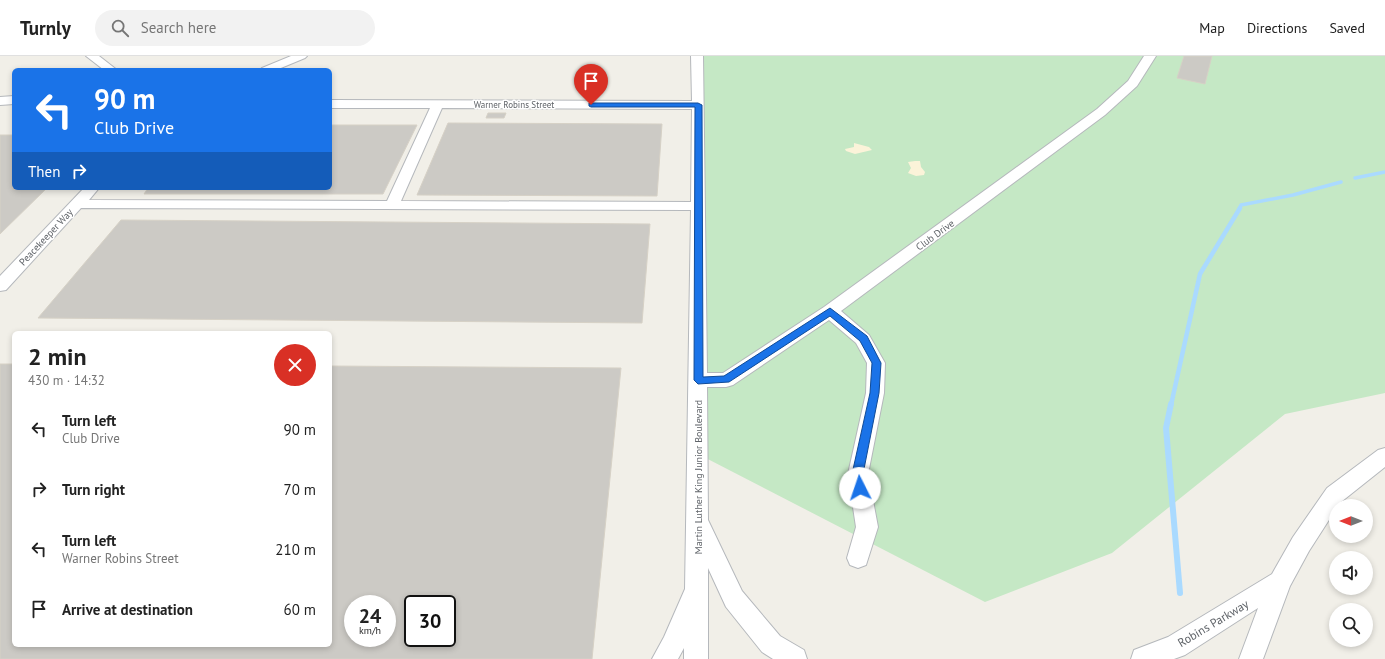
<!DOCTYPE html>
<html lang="en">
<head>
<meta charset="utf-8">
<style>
  :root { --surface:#fff; --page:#f2f2f2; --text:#222; --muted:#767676; --line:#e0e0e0 }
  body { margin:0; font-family:"PT Sans",sans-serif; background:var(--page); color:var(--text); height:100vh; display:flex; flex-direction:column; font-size:15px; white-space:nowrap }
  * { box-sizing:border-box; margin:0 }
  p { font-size:13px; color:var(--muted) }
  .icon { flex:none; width:22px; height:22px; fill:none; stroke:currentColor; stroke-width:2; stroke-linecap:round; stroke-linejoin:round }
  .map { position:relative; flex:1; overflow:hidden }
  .drawer { position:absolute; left:12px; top:275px; width:320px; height:316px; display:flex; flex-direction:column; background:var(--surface); border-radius:6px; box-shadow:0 2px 6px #0003 }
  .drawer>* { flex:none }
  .guide { position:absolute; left:12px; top:12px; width:320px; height:122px; border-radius:6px; box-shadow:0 2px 6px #0003; background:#1a73e8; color:#fff; overflow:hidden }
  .needle { width:26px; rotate:270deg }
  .fabs { position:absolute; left:1329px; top:443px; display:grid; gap:8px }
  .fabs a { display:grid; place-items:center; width:44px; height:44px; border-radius:50%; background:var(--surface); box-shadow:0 2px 6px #0003; font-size:20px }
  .speed { position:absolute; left:344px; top:539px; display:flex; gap:8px; font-size:20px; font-weight:700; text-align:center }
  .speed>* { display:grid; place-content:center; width:52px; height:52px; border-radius:50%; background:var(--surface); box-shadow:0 2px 6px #0003; line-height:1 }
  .speed small { font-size:10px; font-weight:400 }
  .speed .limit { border:2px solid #111; border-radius:6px; background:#fff; color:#111 }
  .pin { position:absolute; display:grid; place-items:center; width:34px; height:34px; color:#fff; margin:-41px -17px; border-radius:50% 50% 50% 0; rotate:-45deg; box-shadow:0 0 4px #0007 }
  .pin .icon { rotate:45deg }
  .me { position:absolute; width:44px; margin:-22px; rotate:356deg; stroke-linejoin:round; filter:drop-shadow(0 0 3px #0008) }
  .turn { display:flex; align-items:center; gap:14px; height:84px; padding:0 16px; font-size:18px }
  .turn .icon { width:52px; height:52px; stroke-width:2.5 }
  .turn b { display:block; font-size:28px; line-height:34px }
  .then { display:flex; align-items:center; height:38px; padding:0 16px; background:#0003; gap:8px; font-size:15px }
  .round { display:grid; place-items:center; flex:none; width:42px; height:42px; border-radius:21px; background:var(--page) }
  .summary { display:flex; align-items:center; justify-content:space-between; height:68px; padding:0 16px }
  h1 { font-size:24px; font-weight:800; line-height:30px }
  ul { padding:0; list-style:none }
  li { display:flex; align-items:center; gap:12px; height:60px; padding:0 16px }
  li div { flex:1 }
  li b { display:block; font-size:15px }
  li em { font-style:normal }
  header { display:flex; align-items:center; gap:24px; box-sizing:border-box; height:56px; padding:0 20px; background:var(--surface); border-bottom:1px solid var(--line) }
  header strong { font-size:19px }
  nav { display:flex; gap:22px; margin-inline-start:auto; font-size:14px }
  .search { width:280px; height:36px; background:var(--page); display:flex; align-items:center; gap:10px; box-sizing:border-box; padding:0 14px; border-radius:22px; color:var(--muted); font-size:15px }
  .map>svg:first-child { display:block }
  .green { fill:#c5e8c5 }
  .sand { fill:#fbf3d9 }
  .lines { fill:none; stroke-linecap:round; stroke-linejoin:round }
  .stream-far2 { stroke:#aadaff; stroke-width:3.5 }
  .stream-far1 { stroke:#aadaff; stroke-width:4.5 }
  .stream { stroke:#aadaff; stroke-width:6 }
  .building { fill:#cccac5; stroke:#d6d1c6; fill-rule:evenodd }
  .minor-casing { stroke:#b5b8bc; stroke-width:2 }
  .minor { fill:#fff; fill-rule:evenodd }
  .route { fill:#1a73e8; stroke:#114b97 }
  .labels { text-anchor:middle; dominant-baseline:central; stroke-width:3; stroke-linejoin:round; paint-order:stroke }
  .far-street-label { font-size:9px; fill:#5f6368; stroke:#fff }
  .street-label { font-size:10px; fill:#5f6368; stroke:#fff }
  .near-street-label { font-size:12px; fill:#5f6368; stroke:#fff }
</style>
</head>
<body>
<header>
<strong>Turnly</strong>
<div class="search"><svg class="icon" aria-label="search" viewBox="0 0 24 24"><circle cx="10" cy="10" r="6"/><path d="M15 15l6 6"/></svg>Search here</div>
<nav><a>Map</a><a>Directions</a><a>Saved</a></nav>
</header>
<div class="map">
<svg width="1385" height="603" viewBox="0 0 1385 603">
  <rect width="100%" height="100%" fill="#f1efe8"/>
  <polygon class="green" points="697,0 1385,0 1385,337 1285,358 1112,497 985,546 698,398"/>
  <g class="sand">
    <polygon points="854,87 869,91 872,94 855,98 846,95 845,93 854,91"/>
    <polygon points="915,105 920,105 921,111 925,116 924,119 916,120 908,117 911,112 908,106"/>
  </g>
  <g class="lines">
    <g class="stream-far2">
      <polyline points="1355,122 1385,116"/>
      <polyline points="1239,153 1241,149 1293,139 1341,126"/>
    </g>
    <polyline class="stream-far1" points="1171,349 1200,218 1240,152"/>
    <polyline class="stream" points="1171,348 1166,372 1180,537"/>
  </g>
  <g class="building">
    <polygon points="1184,0 1212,0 1205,28 1177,22"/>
    <polygon points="488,57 506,57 504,62 486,62"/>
    <polygon points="448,67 662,68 657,140 417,139"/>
    <polygon points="330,69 417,69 383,138 144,138 148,132 330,132"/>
    <polygon points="0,79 14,79 14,132 47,132 0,178"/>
    <polygon points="121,164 650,168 642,267 38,262"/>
    <path d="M0,308h14v281h316v-279l291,2 -29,291h-592zM353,548h34v34h-34zM413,548h34v34h-34z"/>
  </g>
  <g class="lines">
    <defs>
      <g id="minor">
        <polygon points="86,0 99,0 117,14 104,14"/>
        <polygon points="291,0 307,0 305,2 276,14 260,14 262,12"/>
        <path d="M691,0h12l4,317h16l101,-66 273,-198 31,-28 16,-25h12l-19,30 -32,29 -264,196 28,24 16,28 -1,30 -16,81 10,53 -12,38 -8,3 -8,-3 -3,-7 9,-31 -8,-53 18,-81 1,-30 -11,-20 -27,-23 -96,65 -7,2h-19l1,133 34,71 38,45 24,14 3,9h-34l-11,-7 -36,-45 -18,-39v91h-24v-11l-6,11h-26l12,-22 21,-48 6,-379 -610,-2 -75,82 -6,1v-15l84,-88h15l-10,12 298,1 43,-93h-100v-8l362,1zM442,52l250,1 -1,93 -290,-1z"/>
        <polygon points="14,40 14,48 0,49 0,41"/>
        <polygon points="1385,392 1385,411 1336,450 1336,453 1309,495 1290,530 1263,603 1239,603 1258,552 1185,599 1174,603 1131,603 1134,594 1168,581 1272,518 1293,481 1327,432 1378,394"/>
      </g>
    </defs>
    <use href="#minor" class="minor-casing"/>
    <use href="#minor" class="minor"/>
  </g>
  <polygon class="route" points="589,47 698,47 702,49 703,321 724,320 830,252 867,280 881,307 879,337 863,418 865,432 864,435 856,435 852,418 870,337 872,307 860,285 830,260 729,326 698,328 694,324 695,51 591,51 589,50"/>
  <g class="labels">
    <g class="far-street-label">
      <text x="514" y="48">Warner Robins Street</text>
    </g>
    <g class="street-label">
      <text transform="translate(935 179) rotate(-36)">Club Drive</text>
      <text transform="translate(46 181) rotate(-47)">Peacekeeper Way</text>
      <text transform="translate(698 421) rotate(-90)">Martin Luther King Junior Boulevard</text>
    </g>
    <g class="near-street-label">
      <text transform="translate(1213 567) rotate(-31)">Robins Parkway</text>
    </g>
  </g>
</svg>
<div class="fabs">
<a><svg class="needle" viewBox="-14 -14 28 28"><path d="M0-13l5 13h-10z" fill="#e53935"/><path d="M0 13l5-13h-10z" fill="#767676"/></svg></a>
<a><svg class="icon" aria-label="sound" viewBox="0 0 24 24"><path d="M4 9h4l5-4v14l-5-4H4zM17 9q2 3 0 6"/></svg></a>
<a><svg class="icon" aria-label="search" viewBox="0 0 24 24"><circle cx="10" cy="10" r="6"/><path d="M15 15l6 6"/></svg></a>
</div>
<div class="speed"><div>24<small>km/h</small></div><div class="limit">30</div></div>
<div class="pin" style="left:591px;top:49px;background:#d93025"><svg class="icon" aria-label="arrive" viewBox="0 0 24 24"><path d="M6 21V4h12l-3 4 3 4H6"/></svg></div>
<svg class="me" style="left:860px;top:432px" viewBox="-20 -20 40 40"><circle r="19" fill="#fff"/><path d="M0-13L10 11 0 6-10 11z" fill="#1a73e8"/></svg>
<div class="guide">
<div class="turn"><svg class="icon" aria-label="left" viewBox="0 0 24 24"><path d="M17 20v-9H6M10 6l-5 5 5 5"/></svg><div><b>90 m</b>Club Drive</div></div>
<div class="then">Then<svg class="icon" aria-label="right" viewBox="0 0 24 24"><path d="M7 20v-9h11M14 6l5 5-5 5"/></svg></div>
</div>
<section class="drawer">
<div class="summary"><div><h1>2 min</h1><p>430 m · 14:32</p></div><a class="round" style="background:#d93025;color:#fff"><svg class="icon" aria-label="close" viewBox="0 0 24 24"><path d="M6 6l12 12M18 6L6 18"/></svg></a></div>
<ul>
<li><svg class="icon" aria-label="left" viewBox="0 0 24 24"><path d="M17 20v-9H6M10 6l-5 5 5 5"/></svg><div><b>Turn left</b><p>Club Drive</p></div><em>90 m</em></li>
<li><svg class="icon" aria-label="right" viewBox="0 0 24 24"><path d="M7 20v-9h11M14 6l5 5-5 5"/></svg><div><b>Turn right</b></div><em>70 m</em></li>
<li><svg class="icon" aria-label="left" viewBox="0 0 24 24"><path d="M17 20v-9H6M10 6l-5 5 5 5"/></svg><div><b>Turn left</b><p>Warner Robins Street</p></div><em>210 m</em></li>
<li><svg class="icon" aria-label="arrive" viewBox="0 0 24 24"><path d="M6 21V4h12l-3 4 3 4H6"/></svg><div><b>Arrive at destination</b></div><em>60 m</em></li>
</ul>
</section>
</div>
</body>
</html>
